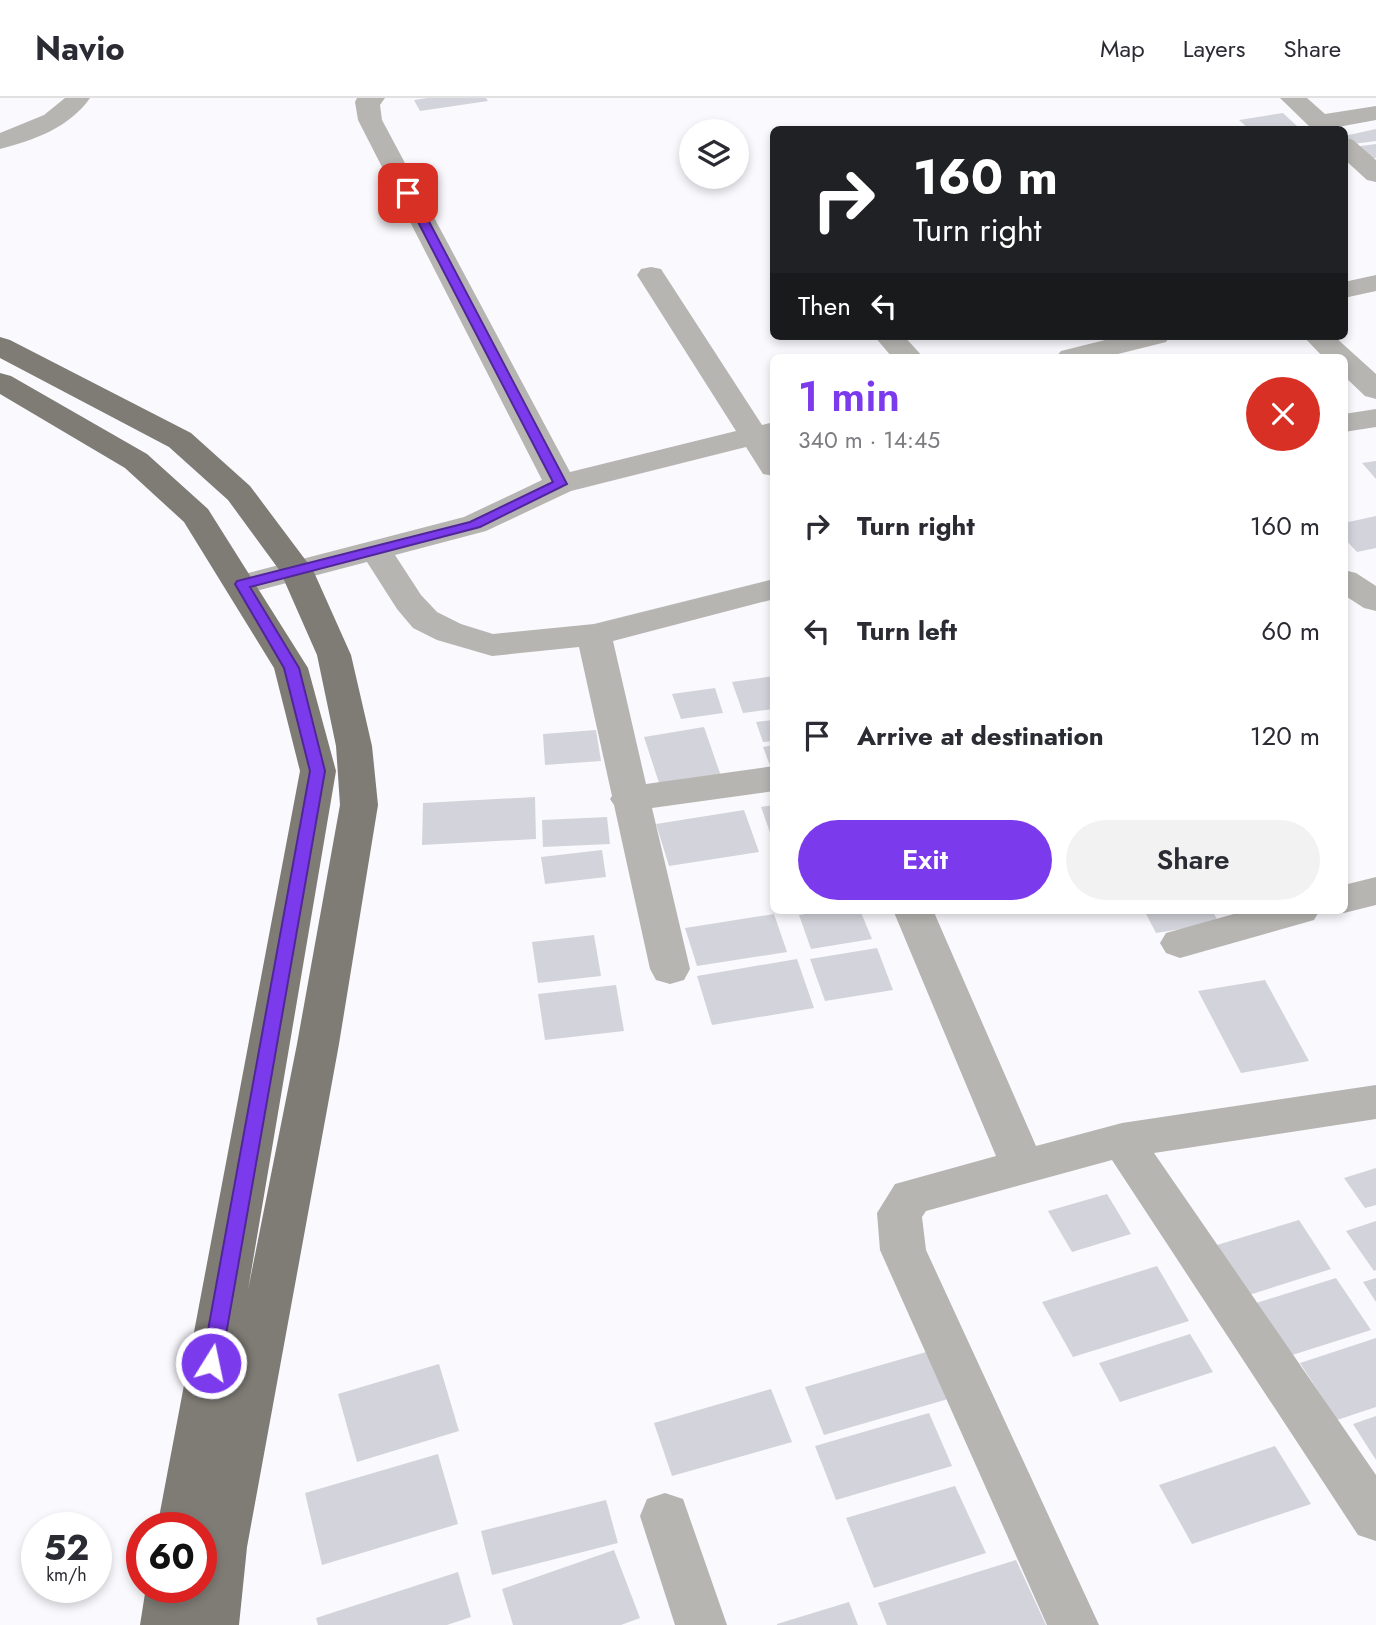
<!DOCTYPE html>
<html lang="en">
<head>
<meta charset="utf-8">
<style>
  :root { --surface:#fff; --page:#f2f2f3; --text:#2b2b33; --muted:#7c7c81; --line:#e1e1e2; --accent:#7c3aed }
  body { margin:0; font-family:Jost,sans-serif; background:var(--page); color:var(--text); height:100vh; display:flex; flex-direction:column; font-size:26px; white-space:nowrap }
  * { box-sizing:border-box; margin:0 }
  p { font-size:23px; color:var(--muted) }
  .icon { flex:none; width:38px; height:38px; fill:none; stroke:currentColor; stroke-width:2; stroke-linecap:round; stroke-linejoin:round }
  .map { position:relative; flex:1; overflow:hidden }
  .side { position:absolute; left:770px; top:256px; width:578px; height:560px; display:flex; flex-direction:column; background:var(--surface); border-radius:10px; box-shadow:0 4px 10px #0003 }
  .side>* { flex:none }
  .top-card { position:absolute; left:770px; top:28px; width:578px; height:214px; border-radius:10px; box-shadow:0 4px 10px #0003; background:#202124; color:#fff; overflow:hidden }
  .controls { position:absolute; left:679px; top:21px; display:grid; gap:14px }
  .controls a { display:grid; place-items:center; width:70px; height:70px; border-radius:50%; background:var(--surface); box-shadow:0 4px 10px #0003; font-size:35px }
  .speed { position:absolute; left:21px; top:1414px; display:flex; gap:14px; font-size:35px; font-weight:700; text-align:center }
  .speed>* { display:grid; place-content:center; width:91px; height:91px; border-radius:50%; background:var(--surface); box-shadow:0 4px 10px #0003; line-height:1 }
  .speed small { font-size:18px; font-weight:400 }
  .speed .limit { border:10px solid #d22; background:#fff; color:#111 }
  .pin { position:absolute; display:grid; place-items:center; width:60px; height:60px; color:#fff; margin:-30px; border-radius:14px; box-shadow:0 4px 10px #0006 }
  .me { position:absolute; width:77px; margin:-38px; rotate:10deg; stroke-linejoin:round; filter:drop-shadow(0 0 5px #0008) }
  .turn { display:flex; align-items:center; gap:24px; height:147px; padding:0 28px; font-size:32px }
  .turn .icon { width:91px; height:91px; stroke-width:2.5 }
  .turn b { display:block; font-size:49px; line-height:60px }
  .then { display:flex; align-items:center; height:66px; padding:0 28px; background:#0003; gap:14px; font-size:26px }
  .round { display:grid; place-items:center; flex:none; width:74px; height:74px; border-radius:37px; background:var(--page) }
  .headline { display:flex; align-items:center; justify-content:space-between; height:119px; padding:0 28px }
  h1 { font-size:42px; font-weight:600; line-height:52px; color:var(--accent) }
  .primary-button { display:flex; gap:14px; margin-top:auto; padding:14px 28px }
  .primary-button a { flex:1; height:80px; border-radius:42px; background:var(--accent); color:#fff; font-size:28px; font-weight:600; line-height:80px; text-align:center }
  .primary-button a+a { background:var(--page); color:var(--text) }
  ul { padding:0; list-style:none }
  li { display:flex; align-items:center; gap:21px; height:105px; padding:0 28px }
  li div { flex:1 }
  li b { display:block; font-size:26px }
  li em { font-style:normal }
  header { display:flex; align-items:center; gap:42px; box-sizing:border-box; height:98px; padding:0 35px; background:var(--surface); border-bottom:2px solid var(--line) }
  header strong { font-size:33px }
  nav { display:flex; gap:38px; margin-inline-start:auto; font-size:24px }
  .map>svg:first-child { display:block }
  .building { fill:#d3d3db }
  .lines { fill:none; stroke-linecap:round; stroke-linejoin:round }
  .minor { fill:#b7b5b2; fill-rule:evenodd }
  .major { fill:#7f7c76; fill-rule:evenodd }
  .route { fill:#7c3aed; stroke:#51269a; stroke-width:2 }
</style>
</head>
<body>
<header>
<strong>Navio</strong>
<nav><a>Map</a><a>Layers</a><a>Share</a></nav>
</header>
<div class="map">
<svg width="1376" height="1527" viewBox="0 0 1376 1527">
  <rect width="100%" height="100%" fill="#f9f9fe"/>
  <g class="building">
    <polygon points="427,0 486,0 488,3 420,13 414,2"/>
    <polygon points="1283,15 1299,30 1250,32 1239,22"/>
    <polygon points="1376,31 1376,43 1353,46 1344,38"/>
    <polygon points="1376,46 1376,60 1367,61 1353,49"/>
    <polygon points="1376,363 1376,381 1362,365"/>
    <polygon points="1376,418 1376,450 1357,454 1344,440 1344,425"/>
    <polygon points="774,578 774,611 743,615 732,584"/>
    <polygon points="715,590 723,615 681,621 672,596"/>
    <polygon points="774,622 774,643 763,644 756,624"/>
    <polygon points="704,629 722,681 661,691 644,639"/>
    <polygon points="596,632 601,663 545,667 543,636"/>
    <polygon points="774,647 774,670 771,670 763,649"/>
    <polygon points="535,699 536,741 422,747 423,705"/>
    <polygon points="774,707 774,743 773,743 761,709"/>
    <polygon points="744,712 759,754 669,768 656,726"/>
    <polygon points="607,719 610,746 543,749 542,722"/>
    <polygon points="602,752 606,779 545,786 541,759"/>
    <polygon points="831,812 860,812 872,841 811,851 799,817"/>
    <polygon points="1144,812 1212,812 1219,825 1156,835"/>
    <polygon points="774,816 787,854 697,868 685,830"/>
    <polygon points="594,837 601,878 538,885 532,844"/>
    <polygon points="877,850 893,892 825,903 810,861"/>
    <polygon points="797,861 814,910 712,927 697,878"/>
    <polygon points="1265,882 1309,963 1241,975 1198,893"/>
    <polygon points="616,887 624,933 545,942 538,896"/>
    <polygon points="1376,1070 1376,1107 1365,1110 1344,1080"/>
    <polygon points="1107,1096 1131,1136 1072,1154 1048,1113"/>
    <polygon points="1299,1122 1331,1171 1249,1197 1217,1147"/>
    <polygon points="1376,1123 1376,1172 1374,1173 1346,1133"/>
    <polygon points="1157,1168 1189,1223 1073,1259 1042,1204"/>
    <polygon points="1336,1180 1371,1232 1286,1259 1253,1206"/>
    <polygon points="1376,1180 1376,1204 1363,1184"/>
    <polygon points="1190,1236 1213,1274 1120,1304 1099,1265"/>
    <polygon points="1376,1240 1376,1309 1337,1322 1300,1265"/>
    <polygon points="933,1252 955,1299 824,1337 805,1289"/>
    <polygon points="439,1266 459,1333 357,1364 338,1296"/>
    <polygon points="771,1291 792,1344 672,1378 654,1325"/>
    <polygon points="929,1315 952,1368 836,1402 815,1348"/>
    <polygon points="1376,1318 1376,1362 1353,1326"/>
    <polygon points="1275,1348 1311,1406 1192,1446 1159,1387"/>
    <polygon points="438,1356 458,1426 322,1467 305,1395"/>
    <polygon points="955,1388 986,1455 874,1490 846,1420"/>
    <polygon points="606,1402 618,1445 492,1477 481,1433"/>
    <polygon points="614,1452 640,1520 621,1527 513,1527 502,1491"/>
    <polygon points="1016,1462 1046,1527 887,1527 878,1505"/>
    <polygon points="458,1474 471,1519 447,1527 318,1527 316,1520"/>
    <polygon points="849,1504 858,1527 777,1527 777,1526"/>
  </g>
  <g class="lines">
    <g class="minor">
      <path d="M65,0h25c-21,30 -56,42 -90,51v-16l44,-18z"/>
      <polygon points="357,0 385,0 380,7 382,22 570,374 736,333 637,177 641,171 651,169 661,171 762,327 774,324 774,378 763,376 746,349 571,393 486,433 395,457 421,497 437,514 461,526 493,536 594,526 774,481 774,501 613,543 646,686 774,668 774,693 652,710 690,871 684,882 670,886 656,882 650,871 614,707 610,701 612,698 579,549 492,558 437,542 413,530 397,511 367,464 241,497 229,494 224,487 229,480 464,419 542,382 358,22 355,4"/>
      <polygon points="1280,0 1307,0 1325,16 1376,8 1376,22 1338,29 1340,32 1313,32"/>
      <polygon points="1344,39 1353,42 1376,62 1376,84 1367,82 1344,61"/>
      <polygon points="1376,177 1376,193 1344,200 1344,184"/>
      <polygon points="874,238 904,238 923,259 892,259"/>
      <polygon points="1121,238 1170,238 1166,244 1106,259 1056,259 1061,253"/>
      <polygon points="1303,238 1334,238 1376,276 1376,301 1365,298 1344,278 1344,259 1323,259"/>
      <polygon points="1376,311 1376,329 1344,334 1344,316"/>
      <polygon points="1344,472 1356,475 1376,488 1376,513 1364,510 1344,497"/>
      <polygon points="1376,779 1376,807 1344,815 1334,812 1344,812 1344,787"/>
      <polygon points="893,812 933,812 1036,1048 1122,1025 1376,987 1376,1021 1154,1055 1376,1377 1376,1443 1358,1437 1112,1062 926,1113 922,1119 926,1152 1099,1527 1047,1527 880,1152 877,1115 895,1086 996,1058"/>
      <polygon points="1248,812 1320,812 1314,822 1180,860 1166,855 1160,845 1166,835"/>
      <polygon points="665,1395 683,1401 727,1527 675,1527 640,1418 647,1401"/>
    </g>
    <polygon class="major" points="0,239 10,242 191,335 250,388 313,472 351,557 372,648 378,707 339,946 247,1449 239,1527 140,1527 146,1489 201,1489 201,1430 157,1430 300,673 274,570 184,424 125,370 0,296 0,275 11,278 147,356 208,411 308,570 336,673 248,1192 297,946 340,707 336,648 317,557 280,473 228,402 169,349 0,260"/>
  </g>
  <polygon class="route" points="408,92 414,95 567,386 480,429 250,489 299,570 325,673 221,1265 218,1271 211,1274 204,1271 202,1265 310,673 284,570 235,486 237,483 470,424 553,384 403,95"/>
</svg>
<div class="controls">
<a><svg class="icon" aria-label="layers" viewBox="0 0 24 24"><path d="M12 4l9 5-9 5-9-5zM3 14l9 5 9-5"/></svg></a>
</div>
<div class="speed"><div>52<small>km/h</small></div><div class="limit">60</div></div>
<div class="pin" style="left:408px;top:95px;background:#d93025"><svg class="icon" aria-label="arrive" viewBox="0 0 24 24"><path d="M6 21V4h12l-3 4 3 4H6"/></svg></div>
<svg class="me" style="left:211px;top:1265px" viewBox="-20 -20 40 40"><circle r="17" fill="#7c3aed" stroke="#fff" stroke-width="3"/><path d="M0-11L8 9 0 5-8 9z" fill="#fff"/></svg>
<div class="top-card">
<div class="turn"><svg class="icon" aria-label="right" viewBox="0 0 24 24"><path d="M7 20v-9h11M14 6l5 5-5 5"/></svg><div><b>160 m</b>Turn right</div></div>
<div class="then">Then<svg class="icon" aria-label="left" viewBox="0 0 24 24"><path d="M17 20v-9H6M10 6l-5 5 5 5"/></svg></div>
</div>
<section class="side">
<div class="headline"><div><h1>1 min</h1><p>340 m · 14:45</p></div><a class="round" style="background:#d93025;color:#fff"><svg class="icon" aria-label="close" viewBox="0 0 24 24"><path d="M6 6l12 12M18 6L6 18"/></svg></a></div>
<ul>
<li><svg class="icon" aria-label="right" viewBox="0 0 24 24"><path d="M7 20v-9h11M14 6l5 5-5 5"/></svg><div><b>Turn right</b></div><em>160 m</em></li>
<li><svg class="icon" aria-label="left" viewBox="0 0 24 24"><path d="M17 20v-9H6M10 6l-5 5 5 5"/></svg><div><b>Turn left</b></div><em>60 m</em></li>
<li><svg class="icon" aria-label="arrive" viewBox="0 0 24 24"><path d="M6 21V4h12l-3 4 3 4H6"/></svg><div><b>Arrive at destination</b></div><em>120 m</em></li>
</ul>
<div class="primary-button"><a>Exit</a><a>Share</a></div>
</section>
</div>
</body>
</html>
